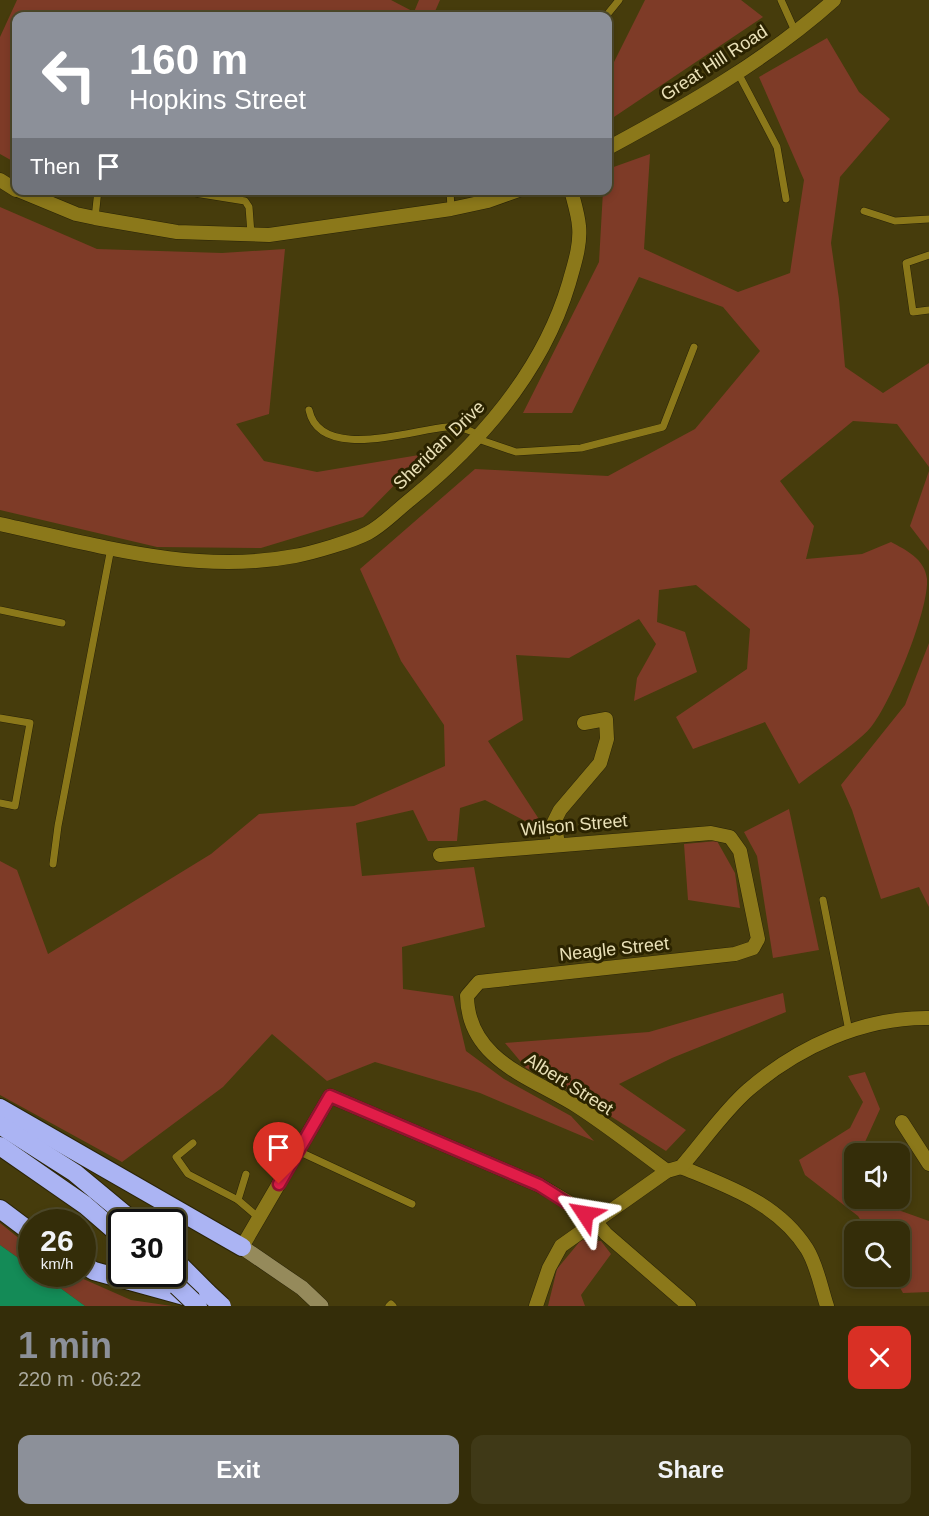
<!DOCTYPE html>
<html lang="en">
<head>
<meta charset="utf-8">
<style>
  :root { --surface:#342d09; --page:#3f3917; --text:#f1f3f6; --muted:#a9a89c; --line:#4e492a; --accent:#8c9099 }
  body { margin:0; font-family:Arial,sans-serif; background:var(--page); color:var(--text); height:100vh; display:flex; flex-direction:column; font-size:22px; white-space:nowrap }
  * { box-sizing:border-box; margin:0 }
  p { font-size:20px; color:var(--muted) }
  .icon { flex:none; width:33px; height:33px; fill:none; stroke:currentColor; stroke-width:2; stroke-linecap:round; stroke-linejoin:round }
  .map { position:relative; height:1306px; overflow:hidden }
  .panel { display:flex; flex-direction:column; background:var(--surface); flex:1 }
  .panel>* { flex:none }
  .guide { position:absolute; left:12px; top:12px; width:600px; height:183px; border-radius:12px; box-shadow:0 3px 9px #0003,0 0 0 2px var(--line); background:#8c9099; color:#fff; overflow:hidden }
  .buttons { position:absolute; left:844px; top:1143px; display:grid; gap:12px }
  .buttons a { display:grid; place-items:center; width:66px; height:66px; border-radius:12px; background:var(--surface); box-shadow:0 3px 9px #0003,0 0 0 2px var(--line); font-size:30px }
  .speed { position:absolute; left:18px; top:1209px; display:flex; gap:12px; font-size:30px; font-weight:700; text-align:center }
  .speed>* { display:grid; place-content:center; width:78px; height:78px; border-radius:50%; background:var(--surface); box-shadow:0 3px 9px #0003,0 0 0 2px var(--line); line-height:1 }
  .speed small { font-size:15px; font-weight:400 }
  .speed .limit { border:3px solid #111; border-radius:9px; background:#fff; color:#111 }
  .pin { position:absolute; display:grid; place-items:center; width:51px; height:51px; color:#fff; margin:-62px -26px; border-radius:50% 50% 50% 0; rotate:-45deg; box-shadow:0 0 6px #0007 }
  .pin .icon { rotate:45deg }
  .me { position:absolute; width:66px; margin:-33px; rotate:303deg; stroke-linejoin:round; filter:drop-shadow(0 0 4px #0008) }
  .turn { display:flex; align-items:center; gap:21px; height:126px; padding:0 18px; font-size:27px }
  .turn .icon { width:78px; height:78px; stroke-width:2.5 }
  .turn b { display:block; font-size:42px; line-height:51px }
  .then { display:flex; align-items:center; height:57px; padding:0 18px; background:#0003; gap:12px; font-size:22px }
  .round { display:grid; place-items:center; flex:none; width:63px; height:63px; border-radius:12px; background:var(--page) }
  .summary { display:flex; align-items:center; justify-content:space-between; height:102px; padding:0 18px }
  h1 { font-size:36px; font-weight:700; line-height:45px; color:var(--accent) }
  .primary-button { display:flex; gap:12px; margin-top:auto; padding:12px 18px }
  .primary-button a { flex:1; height:69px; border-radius:12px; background:var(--accent); color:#fff; font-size:24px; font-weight:700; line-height:69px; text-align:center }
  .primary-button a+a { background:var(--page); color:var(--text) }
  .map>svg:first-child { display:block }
  .green { fill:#7e3b27 }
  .water { fill:#148b57 }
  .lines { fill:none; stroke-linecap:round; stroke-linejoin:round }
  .service-casing { stroke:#292307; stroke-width:8 }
  .minor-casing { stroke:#292307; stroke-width:15 }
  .secondary-casing { stroke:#292307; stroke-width:16 }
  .motorway-casing { stroke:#292307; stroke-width:20 }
  .service { stroke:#8b781a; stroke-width:7 }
  .minor { stroke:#8b781a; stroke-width:14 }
  .secondary { stroke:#958a5b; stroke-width:15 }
  .motorway { stroke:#abb4f3; stroke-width:18 }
  .motorway-bridge-casing { stroke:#292307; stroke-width:20; stroke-linecap:butt }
  .motorway-bridge { stroke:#abb4f3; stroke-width:18 }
  .route-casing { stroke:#92132f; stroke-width:15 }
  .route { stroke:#e11d48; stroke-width:10 }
  .labels { text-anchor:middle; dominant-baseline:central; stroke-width:6; stroke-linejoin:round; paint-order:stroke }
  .street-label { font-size:18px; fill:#eae1b8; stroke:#2b2300 }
</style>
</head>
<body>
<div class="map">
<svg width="929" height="1306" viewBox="0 0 929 1306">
  <rect width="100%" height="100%" fill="#463c0c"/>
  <g class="green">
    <polygon points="17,0 391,0 414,12 419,0 440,0 433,16 16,16 16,163 0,154 0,37"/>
    <polygon points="645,0 741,0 763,17 608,121 608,74"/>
    <path d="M827,38l32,54 31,27 -50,58 -9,66 8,56 6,68 38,26 46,-30v104l-32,-43 -44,-3 -73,60 34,45 -8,33 56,-5 29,-12c15,8 34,17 36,37 2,31 -36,124 -56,148 -14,17 -53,42 -72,57l-34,-62 -72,27 -17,-32 71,-48 3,-40 -54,-44 -37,5 -2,32 28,10 12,40 -63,29 3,-23 19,-34 -17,-25 -70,39 -53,-3 7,65 -35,21 60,92 -63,-33 -25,8 -3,33h-29l-15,-31 -57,13 6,53 112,-9 11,60 -83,20 1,42 50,7 13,55 38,28 67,37 23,25 -114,-48 -105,-31 -48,19 -55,-47 -49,53 -101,75 -122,-67v-234l17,9 31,84 163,-100 48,-40 95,-8 91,-40 -1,-41 -43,-64 -41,-92 115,-100 133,7 87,-47 65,-78 -37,-44 -84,-30 -67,136h-49l76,-151 4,-71 5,-1v-21l42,-15 -6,95 94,43 52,-19 14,-93 -45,-103z"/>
    <polygon points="0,207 97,249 222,253 285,249 269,414 236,424 264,461 317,472 425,454 363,517 261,548 157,547 0,510"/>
    <polygon points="929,471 929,551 910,526"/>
    <polygon points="929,643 929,907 919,887 881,899 852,810 841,785 905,705"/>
    <polygon points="789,809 819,950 773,958 757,856 744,832"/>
    <polygon points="717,841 735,873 740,908 688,900 684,844"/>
    <polygon points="783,993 786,1012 672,1058 619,1084 686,1130 666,1151 564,1087 526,1068 505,1043 649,1032"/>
    <polygon points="865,1072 880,1109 860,1153 855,1154 855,1198 888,1199 901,1211 929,1221 929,1292 903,1293 894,1277 900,1276 900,1232 867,1231 858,1216 805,1175 799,1160 850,1128 863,1102 848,1076"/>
    <polygon points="0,1223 31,1248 31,1267 0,1245"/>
    <polygon points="581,1240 601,1241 611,1254 581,1295 585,1306 548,1306 557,1269"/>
    <polygon points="41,1274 72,1274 131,1300 172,1306 85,1306"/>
  </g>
  <polygon class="water" points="0,1245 31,1267 32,1274 41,1274 85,1306 0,1306"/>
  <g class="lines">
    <defs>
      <g id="service">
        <polyline points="781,0 795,31"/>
        <polyline points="606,16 619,0"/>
        <polyline points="737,71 777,147 786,199"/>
        <polyline points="450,190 451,209"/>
        <polyline points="195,193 245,201 249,207 251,234"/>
        <polyline points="864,211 895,221 929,219"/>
        <polyline points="95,218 98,190"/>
        <polyline points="929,255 906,263 913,312 929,310"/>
        <path d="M309,410c11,52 102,20 138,17 12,-1 21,2 31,8"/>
        <polyline points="475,438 516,452 581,448 663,427 694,347"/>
        <polyline points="0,610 62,623"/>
        <polyline points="0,718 30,723 15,806 0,803"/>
        <polyline points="53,864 58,826 111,548"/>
        <polyline points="823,900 849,1031"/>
        <polyline points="193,1143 176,1157 188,1174 238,1200"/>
        <polyline points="298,1151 412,1204"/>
        <polyline points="246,1174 238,1200 259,1218"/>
        <polyline points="389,1306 391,1304 393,1306"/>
      </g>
      <g id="minor">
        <path d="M608,148c78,-42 159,-88 226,-148"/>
        <polyline points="0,180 16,190"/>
        <polyline points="18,190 76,214 95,218 177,232 269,235 451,209 488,201 519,190"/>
        <path d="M0,524c97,21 195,51 295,32 17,-3 58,-15 73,-23 15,-8 29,-23 43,-34 70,-57 132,-128 158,-216 5,-18 12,-38 10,-57 -1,-12 -5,-24 -8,-36"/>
        <polyline points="558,843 554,822 560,810 600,763 607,739 606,719 584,723"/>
        <path d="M440,855l271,-22 19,4 10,14 18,88 -5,9 -18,6 -256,28 -12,14c1,65 66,82 110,110 31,20 60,43 90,65"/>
        <polyline points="902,1122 929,1164"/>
        <path d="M681,1167c48,20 97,36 126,82 10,16 14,39 20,57"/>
        <polyline points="242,1247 330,1096 539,1185 575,1206 595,1221 606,1234 689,1306"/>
        <path d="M536,1306l13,-38 12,-22 106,-75 14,-4c22,-25 42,-55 67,-77 50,-43 115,-73 181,-72"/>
      </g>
      <polyline id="secondary" points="242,1247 302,1288 321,1306"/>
      <g id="motorway">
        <polyline points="0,1108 242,1247"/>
        <polyline points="0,1125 75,1173 134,1222"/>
        <polyline points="0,1146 85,1205 122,1237"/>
        <polyline points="0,1209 32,1233"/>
        <polyline points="172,1257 208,1293"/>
        <polyline points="82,1264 94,1271 195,1299"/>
        <polyline points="163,1274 177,1286"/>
      </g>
    </defs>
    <use href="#service" class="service-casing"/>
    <use href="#minor" class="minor-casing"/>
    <use href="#secondary" class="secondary-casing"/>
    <use href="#motorway" class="motorway-casing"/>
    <use href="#service" class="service"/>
    <use href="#minor" class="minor"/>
    <use href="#secondary" class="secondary"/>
    <use href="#motorway" class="motorway"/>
    <defs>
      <g id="motorway-bridge">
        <polyline points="177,1286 198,1306"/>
        <polyline points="208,1293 222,1306"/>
      </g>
    </defs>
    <use href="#motorway-bridge" class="motorway-bridge-casing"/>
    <use href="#motorway-bridge" class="motorway-bridge"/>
  </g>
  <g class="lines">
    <defs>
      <polyline id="route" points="279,1184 330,1096 539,1185 585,1214"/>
    </defs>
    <use href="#route" class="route-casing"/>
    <use href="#route" class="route"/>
  </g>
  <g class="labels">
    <g class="street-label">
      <text transform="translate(714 63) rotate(-33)">Great Hill Road</text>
      <text transform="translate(439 445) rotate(-44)">Sheridan Drive</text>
      <text transform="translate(574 825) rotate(-5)">Wilson Street</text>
      <text transform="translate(614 949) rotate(-6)">Neagle Street</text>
      <text transform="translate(569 1084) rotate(32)">Albert Street</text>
    </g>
  </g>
</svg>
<div class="buttons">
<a><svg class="icon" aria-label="sound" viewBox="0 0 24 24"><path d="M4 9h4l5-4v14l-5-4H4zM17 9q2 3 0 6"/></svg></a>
<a><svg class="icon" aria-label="search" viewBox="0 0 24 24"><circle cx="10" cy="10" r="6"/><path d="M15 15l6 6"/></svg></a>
</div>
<div class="speed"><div>26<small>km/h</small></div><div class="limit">30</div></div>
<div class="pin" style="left:279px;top:1184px;background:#d93025"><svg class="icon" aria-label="arrive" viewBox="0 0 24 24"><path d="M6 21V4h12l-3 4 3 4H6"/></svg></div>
<svg class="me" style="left:585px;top:1214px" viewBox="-20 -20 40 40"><path d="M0-17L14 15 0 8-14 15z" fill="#e11d48" stroke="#fff" stroke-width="4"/></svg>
<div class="guide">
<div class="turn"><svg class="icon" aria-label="left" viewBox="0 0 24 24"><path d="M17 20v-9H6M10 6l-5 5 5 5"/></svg><div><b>160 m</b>Hopkins Street</div></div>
<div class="then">Then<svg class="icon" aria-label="arrive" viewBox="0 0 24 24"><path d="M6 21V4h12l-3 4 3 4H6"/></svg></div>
</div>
</div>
<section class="panel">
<div class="summary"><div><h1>1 min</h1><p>220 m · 06:22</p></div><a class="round" style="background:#d93025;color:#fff"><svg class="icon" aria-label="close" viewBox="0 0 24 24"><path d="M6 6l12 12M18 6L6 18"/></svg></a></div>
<div class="primary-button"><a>Exit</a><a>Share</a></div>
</section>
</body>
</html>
